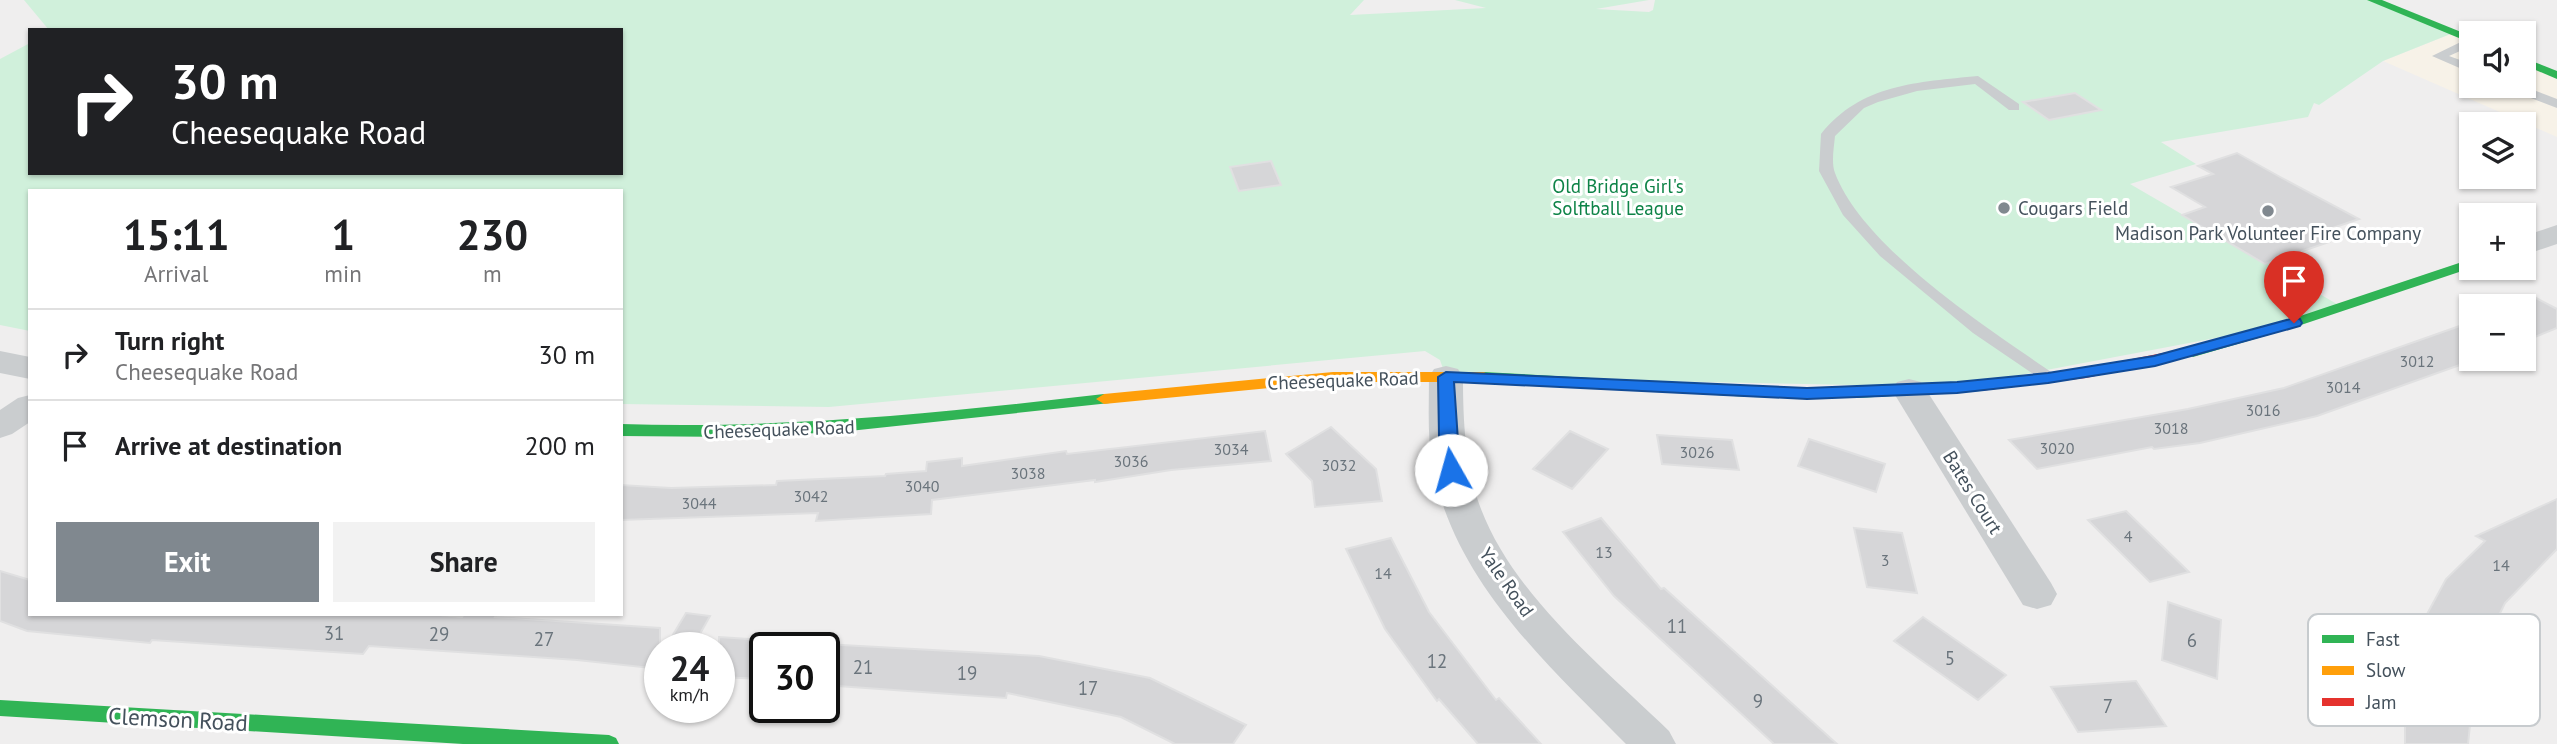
<!DOCTYPE html>
<html lang="en">
<head>
<meta charset="utf-8">
<style>
  :root { --surface:#fff; --page:#f2f2f2; --text:#202124; --muted:#757577; --line:#e0e0e0; --accent:#80888f }
  body { margin:0; font-family:"PT Sans",sans-serif; background:var(--page); color:var(--text); height:100vh; display:flex; flex-direction:column; font-size:26px; white-space:nowrap }
  * { box-sizing:border-box; margin:0 }
  p { font-size:23px; color:var(--muted) }
  .icon { flex:none; width:38px; height:38px; fill:none; stroke:currentColor; stroke-width:2; stroke-linecap:round; stroke-linejoin:round }
  .map { position:relative; flex:1; overflow:hidden }
  .drawer { position:absolute; left:28px; top:189px; width:595px; height:427px; display:flex; flex-direction:column; background:var(--surface); border-radius:0px; box-shadow:0 2px 5px #0004 }
  .drawer>* { flex:none }
  .guide { position:absolute; left:28px; top:28px; width:595px; height:147px; border-radius:0px; box-shadow:0 2px 5px #0004; background:#202124; color:#fff; overflow:hidden }
  .controls { position:absolute; left:2459px; top:21px; display:grid; gap:14px }
  .controls a { display:grid; place-items:center; width:77px; height:77px; border-radius:0px; background:var(--surface); box-shadow:0 2px 5px #0004; font-size:35px }
  .speed { position:absolute; left:644px; top:632px; display:flex; gap:14px; font-size:35px; font-weight:700; text-align:center }
  .speed>* { display:grid; place-content:center; width:91px; height:91px; border-radius:50%; background:var(--surface); box-shadow:0 2px 5px #0004; line-height:1 }
  .speed small { font-size:18px; font-weight:400 }
  .speed .limit { border:4px solid #111; border-radius:10px; background:#fff; color:#111 }
  .pin { position:absolute; display:grid; place-items:center; width:60px; height:60px; color:#fff; margin:-72px -30px; border-radius:50% 50% 50% 0; rotate:-45deg; box-shadow:0 0 7px #0007 }
  .pin .icon { rotate:45deg }
  .me { position:absolute; width:77px; margin:-38px; rotate:353deg; stroke-linejoin:round; filter:drop-shadow(0 0 5px #0008) }
  .turn { display:flex; align-items:center; gap:24px; height:147px; padding:0 28px; font-size:32px }
  .turn .icon { width:91px; height:91px; stroke-width:2.5 }
  .turn b { display:block; font-size:49px; line-height:60px }
  .eta { display:flex; justify-content:space-evenly; align-items:center; height:119px; text-align:center }
  .eta b { font-size:42px; font-weight:800; line-height:49px }
  .button { display:flex; gap:14px; margin-top:auto; padding:14px 28px }
  .button a { flex:1; height:80px; border-radius:0px; background:var(--accent); color:#fff; font-size:28px; font-weight:800; line-height:80px; text-align:center }
  .button a+a { background:var(--page); color:var(--text) }
  ul { padding:0; list-style:none }
  li { display:flex; align-items:center; gap:21px; height:91px; padding:0 28px; border-top:2px solid var(--line) }
  li div { flex:1 }
  li b { display:block; font-size:26px }
  li em { font-style:normal }
  .map>svg:first-child { display:block }
  .commercial { fill:#f7f2e8 }
  .green { fill:#d0f0db }
  .building { fill:#d6d6d8; stroke:#e0e0e1; stroke-width:2 }
  .lines { fill:none; stroke-linecap:round; stroke-linejoin:round }
  .lane { fill:#cacdcf; fill-rule:evenodd }
  .street { fill:#cacdcf; fill-rule:evenodd }
  .fast { fill:#30b455; fill-rule:evenodd }
  .slow { fill:#ff9f0a; fill-rule:evenodd }
  .jam { fill:#e5322d; fill-rule:evenodd }
  .route { fill:#1a73e8; stroke:#114b97; stroke-width:2 }
  .poi-dot { fill:#80888f; stroke:#fff; stroke-width:2.5 }
  .labels { text-anchor:middle; dominant-baseline:central; stroke-width:6; stroke-linejoin:round; paint-order:stroke }
  .number-label { font-size:16px; fill:#6a747c }
  .park-label { font-size:19px; fill:#0e8347; stroke:#fff }
  .poi-label { font-size:19px; fill:#44515c; stroke:#fff; text-anchor:start }
  .street-label { font-size:19px; fill:#44515c; stroke:#fff }
  .near-number-label { font-size:19px; fill:#6a747c }
  .near-street-label { font-size:23px; fill:#44515c; stroke:#fff }
  .key { fill:#fff; stroke:#c7cbce; stroke-width:2 }
  .key-label { font-size:19px; fill:#44515c }
</style>
</head>
<body>
<div class="map">
<svg width="2557" height="744" viewBox="0 0 2557 744">
  <rect width="100%" height="100%" fill="#efeeee"/>
  <polygon class="commercial" points="2453,33 2471,40 2471,86 2524,86 2524,61 2557,75 2557,137 2383,61"/>
  <polygon class="green" points="24,0 1364,0 1350,15 1486,8 1455,0 1649,0 1596,9 1649,12 1653,10 1655,0 2372,0 2453,33 2383,61 2319,105 2314,103 2308,117 2161,142 2196,164 2130,184 2342,307 2294,323 1957,387 1446,377 1440,360 1425,351 829,407 621,404 621,191 30,191 30,331 0,325 0,59 30,43 30,173 621,173 621,30 49,30"/>
  <g class="building">
    <polygon points="2075,93 2101,110 2049,120 2023,102"/>
    <polygon points="2237,153 2282,178 2359,219 2315,234 2329,242 2265,264 2182,215 2205,207 2171,187 2213,174 2198,166"/>
    <polygon points="1271,161 1281,185 1239,191 1230,167"/>
    <polygon points="2536,298 2557,309 2557,328 2535,337 2524,331 2524,303"/>
    <polygon points="2471,322 2471,361 2317,416 2200,443 2154,449 2152,447 2037,469 2009,440 2188,409 2284,388"/>
    <polygon points="1331,427 1376,469 1382,501 1315,507 1312,481 1286,454"/>
    <polygon points="1265,431 1271,461 1171,470 1095,482 1095,480 932,500 931,514 816,521 818,513 621,520 621,485 671,488 776,485 777,481 885,476 886,474 926,471 927,462 962,458 962,466 1066,451 1067,454"/>
    <polygon points="1570,431 1608,449 1572,489 1533,469"/>
    <polygon points="1657,435 1732,440 1739,470 1662,464"/>
    <polygon points="1809,439 1885,464 1876,492 1798,466"/>
    <polygon points="2557,499 2557,549 2505,603 2477,660 2468,744 2405,744 2405,713 2420,627 2446,579 2485,541 2476,536"/>
    <polygon points="2126,511 2189,572 2150,582 2088,520"/>
    <polygon points="1601,518 1661,589 1664,588 1837,744 1774,744 1614,596 1563,532"/>
    <polygon points="1854,528 1902,533 1917,593 1867,587"/>
    <polygon points="1391,538 1429,612 1496,700 1499,698 1541,744 1478,744 1439,699 1437,701 1385,629 1346,549"/>
    <polygon points="0,571 30,580 30,614 429,614 462,617 464,614 497,614 495,617 660,628 660,669 577,660 369,646 363,654 152,640 150,643 27,631 0,621"/>
    <polygon points="2168,602 2221,620 2217,679 2162,660"/>
    <polygon points="686,613 710,616 692,648 665,648"/>
    <polygon points="1923,617 2006,675 1978,700 1894,641"/>
    <polygon points="719,637 765,640 765,679 719,677"/>
    <polygon points="824,644 1039,656 1150,678 1246,725 1233,744 1175,744 1121,717 1007,693 1006,698 824,685"/>
    <polygon points="2136,681 2166,726 2078,732 2051,687"/>
  </g>
  <g class="lines">
    <g class="lane">
      <polygon points="2471,37 2471,46 2449,56 2471,64 2471,73 2432,56"/>
      <path d="M1978,76l41,28v6h-10l-34,-26 -58,7 -39,11 -14,6 -29,28c-1,11 -4,27 0,37 28,75 154,156 219,201l3,4 -3,4 -6,2 -75,-51 -93,-77 -37,-41 -24,-44 2,-37c40,-50 97,-52 157,-58z"/>
      <polygon points="2506,86 2523,86 2557,99 2557,108 2507,89"/>
    </g>
    <g class="street">
      <polygon points="2557,225 2557,244 2524,255 2524,236"/>
      <polygon points="0,351 30,357 30,379 0,373"/>
      <path d="M1446,366l12,3 5,8c0,44 2,89 18,132 33,87 123,159 188,222l7,13h-50c-78,-79 -171,-162 -193,-276 -6,-30 -4,-61 -4,-91l5,-8z"/>
      <polygon points="1909,379 1921,382 2051,583 2057,594 2051,605 2037,609 2023,605 1892,390 1897,382"/>
      <polygon points="30,395 30,422 12,434 0,438 0,410 18,398"/>
    </g>
    <g class="fast">
      <polygon points="2367,0 2382,0 2471,36 2471,43"/>
      <polygon points="2524,58 2557,71 2557,79 2524,65"/>
      <polygon points="2471,259 2471,268 2292,328 2193,357 2185,352 2188,349 2282,322"/>
      <polygon points="1484,372 1751,387 1857,388 1980,381 1988,386 1980,391 1857,398 1751,397 1478,381 1476,377"/>
      <path d="M1104,394l8,5 -2,4 -270,29 -106,5 -113,-1v-12c162,5 322,-11 483,-30z"/>
      <polygon points="0,700 609,735 616,738 619,744 463,744 0,716"/>
    </g>
    <polygon class="slow" points="1333,372 1484,372 1492,377 1484,382 1333,382 1104,404 1096,399 1104,394"/>
    <polygon class="jam" points="2193,347 2198,349 2201,352 2198,355 2086,378 1980,391 1972,386 1980,381 2086,368"/>
  </g>
  <polygon class="route" points="2294,318 2300,319 2302,323 2300,326 2155,366 2048,383 1957,393 1807,399 1454,382 1460,470 1451,476 1442,470 1439,436 1438,377 1446,372 1807,388 1957,382 2048,373 2154,356"/>
  <g class="poi-dot">
    <circle cx="2004" cy="208" r="7"/>
    <circle cx="2268" cy="211" r="7"/>
  </g>
  <g class="labels">
    <g class="number-label">
      <text x="2417" y="361">3012</text>
      <text x="2343" y="387">3014</text>
      <text x="2263" y="410">3016</text>
      <text x="2171" y="428">3018</text>
      <text x="2057" y="448">3020</text>
      <text x="1231" y="449">3034</text>
      <text x="1697" y="452">3026</text>
      <text x="1131" y="461">3036</text>
      <text x="1339" y="465">3032</text>
      <text x="1028" y="473">3038</text>
      <text x="922" y="486">3040</text>
      <text x="811" y="496">3042</text>
      <text x="699" y="503">3044</text>
      <text x="2128" y="536">4</text>
      <text x="1604" y="552">13</text>
      <text x="1885" y="560">3</text>
      <text x="2501" y="565">14</text>
      <text x="1383" y="573">14</text>
    </g>
    <g class="park-label">
      <text x="1618" y="186">Old Bridge Girl's<tspan x="1618" dy="22">Solftball League</tspan></text>
    </g>
    <g class="poi-label">
      <text x="2018" y="208">Cougars Field</text>
      <text x="2268" y="233" text-anchor="middle">Madison Park Volunteer Fire Company</text>
    </g>
    <g class="street-label">
      <text transform="translate(1343 380) rotate(-2)">Cheesequake Road</text>
      <text transform="translate(779 429) rotate(-2)">Cheesequake Road</text>
      <text transform="translate(1973 492) rotate(58)">Bates Court</text>
      <text transform="translate(1507 582) rotate(55)">Yale Road</text>
    </g>
    <g class="near-number-label">
      <text x="1677" y="626">11</text>
      <text x="334" y="633">31</text>
      <text x="439" y="634">29</text>
      <text x="544" y="639">27</text>
      <text x="2192" y="640">6</text>
      <text x="1950" y="658">5</text>
      <text x="1437" y="661">12</text>
      <text x="863" y="667">21</text>
      <text x="967" y="673">19</text>
      <text x="1088" y="688">17</text>
      <text x="1758" y="701">9</text>
      <text x="2108" y="706">7</text>
    </g>
    <g class="near-street-label">
      <text transform="translate(178 719) rotate(3)">Clemson Road</text>
    </g>
  </g>
  <rect x="2308" y="614" width="232" height="112" rx="10" class="key"/>
  <rect x="2322" y="635" width="32" height="8" fill="#30b455"/>
  <rect x="2322" y="666" width="32" height="9" fill="#ff9f0a"/>
  <rect x="2322" y="698" width="32" height="8" fill="#e5322d"/>
  <g class="key-label">
    <text x="2366" y="646">Fast</text>
    <text x="2366" y="677">Slow</text>
    <text x="2366" y="709">Jam</text>
  </g>
</svg>
<div class="controls">
<a><svg class="icon" aria-label="sound" viewBox="0 0 24 24"><path d="M4 9h4l5-4v14l-5-4H4zM17 9q2 3 0 6"/></svg></a>
<a><svg class="icon" aria-label="layers" viewBox="0 0 24 24"><path d="M12 4l9 5-9 5-9-5zM3 14l9 5 9-5"/></svg></a>
<a>+</a>
<a>−</a>
</div>
<div class="speed"><div>24<small>km/h</small></div><div class="limit">30</div></div>
<div class="pin" style="left:2294px;top:323px;background:#d93025"><svg class="icon" aria-label="arrive" viewBox="0 0 24 24"><path d="M6 21V4h12l-3 4 3 4H6"/></svg></div>
<svg class="me" style="left:1451px;top:470px" viewBox="-20 -20 40 40"><circle r="19" fill="#fff"/><path d="M0-13L10 11 0 6-10 11z" fill="#1a73e8"/></svg>
<div class="guide">
<div class="turn"><svg class="icon" aria-label="right" viewBox="0 0 24 24"><path d="M7 20v-9h11M14 6l5 5-5 5"/></svg><div><b>30 m</b>Cheesequake Road</div></div>
</div>
<section class="drawer">
<div class="eta">
<div><b>15:11</b><p>Arrival</p></div>
<div><b>1</b><p>min</p></div>
<div><b>230</b><p>m</p></div>
</div>
<ul>
<li><svg class="icon" aria-label="right" viewBox="0 0 24 24"><path d="M7 20v-9h11M14 6l5 5-5 5"/></svg><div><b>Turn right</b><p>Cheesequake Road</p></div><em>30 m</em></li>
<li><svg class="icon" aria-label="arrive" viewBox="0 0 24 24"><path d="M6 21V4h12l-3 4 3 4H6"/></svg><div><b>Arrive at destination</b></div><em>200 m</em></li>
</ul>
<div class="button"><a>Exit</a><a>Share</a></div>
</section>
</div>
</body>
</html>
